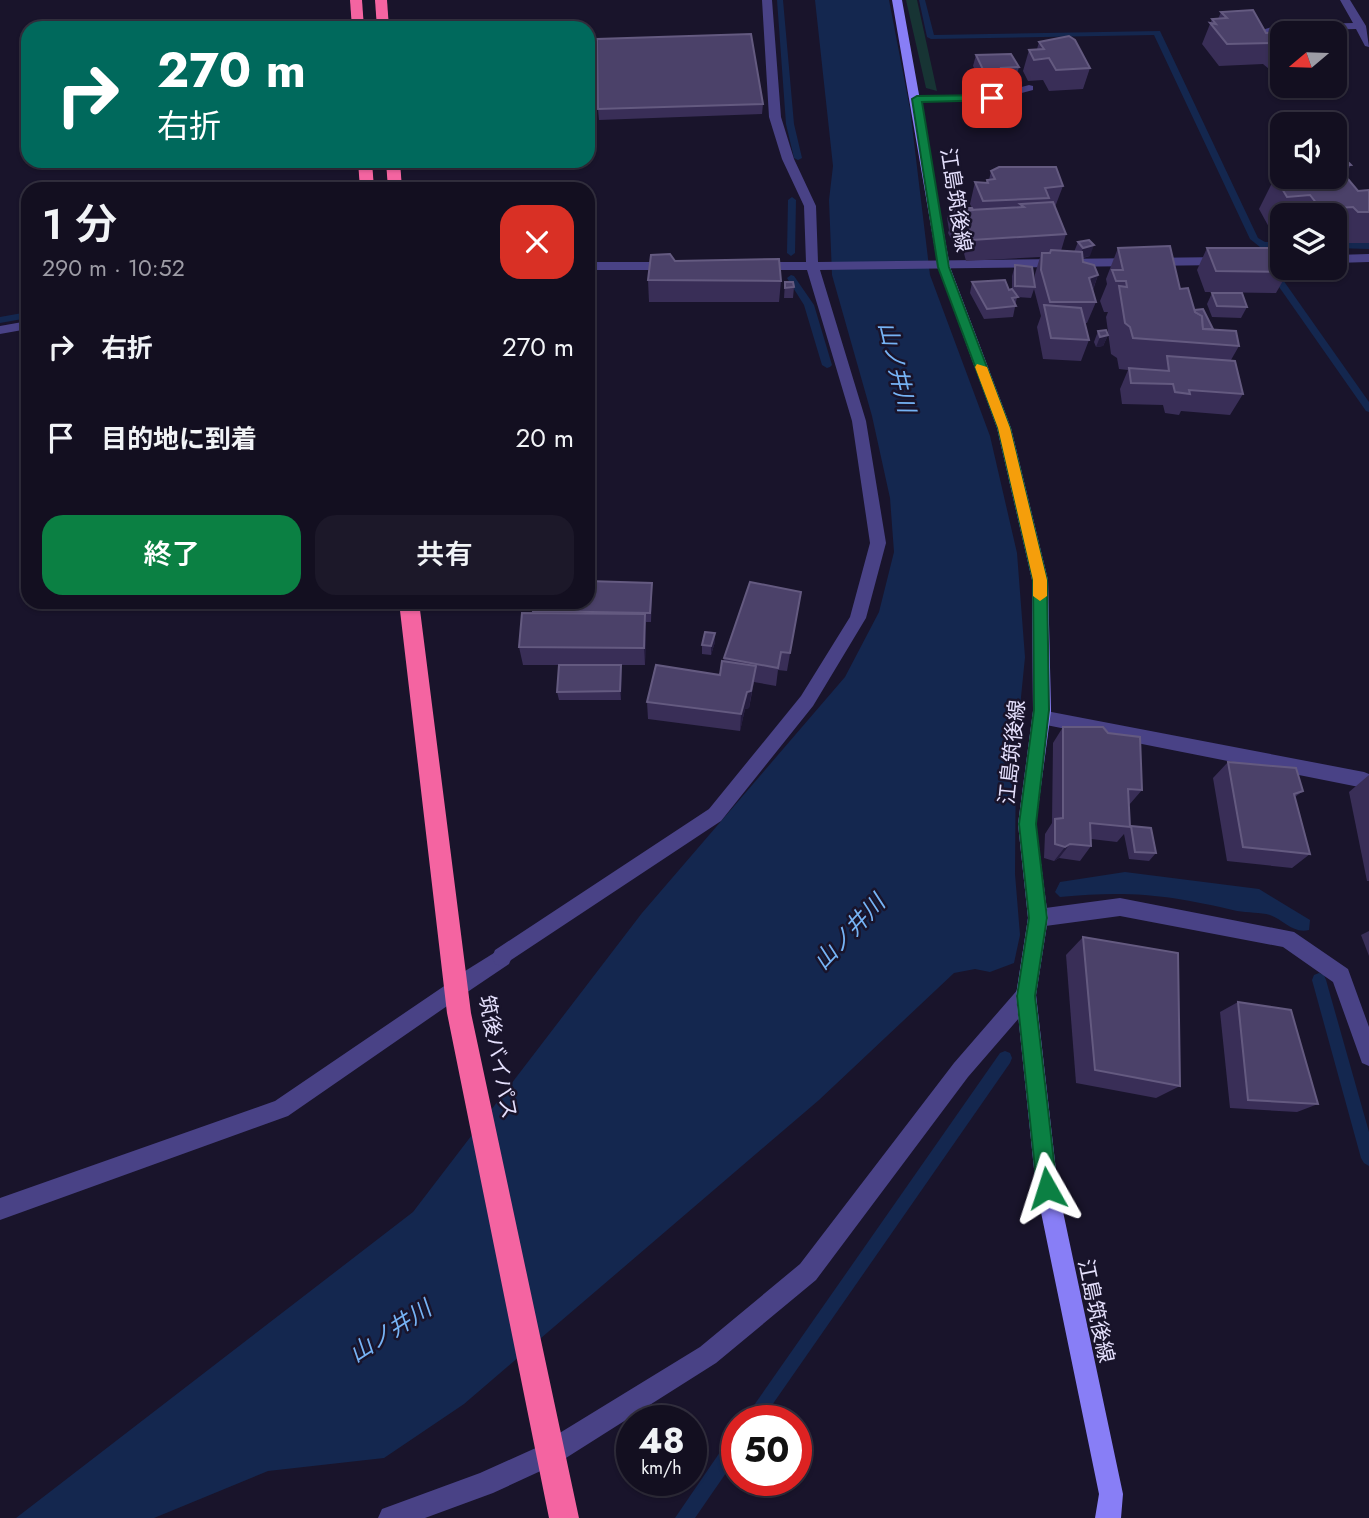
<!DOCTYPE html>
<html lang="ja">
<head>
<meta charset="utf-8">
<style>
  :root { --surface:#130f20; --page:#1c1829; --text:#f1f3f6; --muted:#9d9ca5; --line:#322f3e; --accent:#0b8043 }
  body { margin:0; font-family:Jost,"Noto Sans JP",sans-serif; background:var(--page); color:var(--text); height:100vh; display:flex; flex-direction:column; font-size:26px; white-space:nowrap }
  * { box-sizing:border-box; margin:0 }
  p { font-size:23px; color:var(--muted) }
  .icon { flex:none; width:38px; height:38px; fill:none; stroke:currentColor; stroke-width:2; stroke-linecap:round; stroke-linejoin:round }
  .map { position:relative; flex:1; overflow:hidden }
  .sheet { position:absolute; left:21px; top:182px; width:574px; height:427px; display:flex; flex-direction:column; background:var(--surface); border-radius:21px; box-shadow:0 2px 5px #0004,0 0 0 2px var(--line) }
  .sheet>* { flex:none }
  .banner { position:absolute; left:21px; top:21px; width:574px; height:147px; border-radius:21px; box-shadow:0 2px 5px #0004,0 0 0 2px var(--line); background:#00695c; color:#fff; overflow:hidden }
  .needle { width:46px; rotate:251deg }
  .tools { position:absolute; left:1270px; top:21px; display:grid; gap:14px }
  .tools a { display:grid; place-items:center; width:77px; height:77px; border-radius:14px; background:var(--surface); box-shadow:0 2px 5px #0004,0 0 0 2px var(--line); font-size:35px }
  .speed { position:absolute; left:616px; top:1405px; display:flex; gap:14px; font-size:35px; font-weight:700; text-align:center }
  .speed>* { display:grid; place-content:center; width:91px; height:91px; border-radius:50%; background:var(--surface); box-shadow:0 2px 5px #0004,0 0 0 2px var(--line); line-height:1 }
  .speed small { font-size:18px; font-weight:400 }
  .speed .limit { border:10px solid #d22; background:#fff; color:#111 }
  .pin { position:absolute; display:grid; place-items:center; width:60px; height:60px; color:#fff; margin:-30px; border-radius:14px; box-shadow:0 4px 10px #0006 }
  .me { position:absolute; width:77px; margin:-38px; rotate:354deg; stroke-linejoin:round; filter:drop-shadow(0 0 5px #0008) }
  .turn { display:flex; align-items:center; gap:24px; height:147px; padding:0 21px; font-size:32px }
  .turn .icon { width:91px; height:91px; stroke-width:2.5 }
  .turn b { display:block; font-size:49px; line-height:60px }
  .round { display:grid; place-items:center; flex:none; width:74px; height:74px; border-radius:21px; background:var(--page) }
  .headline { display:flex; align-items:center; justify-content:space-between; height:119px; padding:0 21px }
  h1 { font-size:42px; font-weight:600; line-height:52px }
  .primary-button { display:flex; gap:14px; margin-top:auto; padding:14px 21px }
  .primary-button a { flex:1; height:80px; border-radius:21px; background:var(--accent); color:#fff; font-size:28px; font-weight:600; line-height:80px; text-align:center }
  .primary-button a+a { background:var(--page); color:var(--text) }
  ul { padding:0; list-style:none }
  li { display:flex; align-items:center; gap:21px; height:91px; padding:0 21px }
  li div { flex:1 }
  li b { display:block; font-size:26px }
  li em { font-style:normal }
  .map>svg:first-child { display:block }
  .green { fill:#173434 }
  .water { fill:#14274f }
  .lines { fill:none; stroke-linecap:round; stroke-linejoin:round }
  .stream { fill:#14274f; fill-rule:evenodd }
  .lane { fill:#494286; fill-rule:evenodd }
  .street { fill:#494286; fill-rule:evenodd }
  .secondary { fill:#887ef6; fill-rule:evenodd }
  .highway { fill:#f464a1; fill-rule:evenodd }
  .wall { fill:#392e57 }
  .shaded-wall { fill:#241c3e }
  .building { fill:#4b4169; stroke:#645a80; stroke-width:2 }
  .route { fill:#0b8043; stroke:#07532c; stroke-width:2 }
  .slow { fill:#f59e0b }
  .labels { text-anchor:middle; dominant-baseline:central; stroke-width:5; stroke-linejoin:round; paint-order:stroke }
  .street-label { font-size:21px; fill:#e5e0fd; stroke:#19142b }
  .water-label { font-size:23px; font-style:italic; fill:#76b3f5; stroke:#19142b }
</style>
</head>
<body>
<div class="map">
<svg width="1369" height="1518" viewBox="0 0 1369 1518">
  <rect width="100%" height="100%" fill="#19142b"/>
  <polygon class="green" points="906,0 917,0 937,91 926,88"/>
  <g class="water">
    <polygon points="815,0 889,0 910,109 930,275 990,436 1017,553 1025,657 1016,747 1015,874 1020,935 1014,963 990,972 975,969 954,973 819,1100 464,1404 384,1458 268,1471 154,1518 16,1518 413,1212 642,913 845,677 879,612 894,552 890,498 872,416 832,275 829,200 833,166"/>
    <path d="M1125,872l134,17 51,31 -1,10c-16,4 -25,-10 -39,-15 -10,-3 -22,-2 -33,-4 -66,-16 -108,-21 -177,-14l-5,-5 5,-10z"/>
  </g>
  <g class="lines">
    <g class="stream">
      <polygon points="777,0 783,0 794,124 802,158 798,160 794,158 786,124"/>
      <polygon points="919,0 925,0 934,35 1160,31 1258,238 1265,242 1283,242 1283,248 1260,247 1250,239 1154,35 931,39 927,37"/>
      <polygon points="792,197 796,200 795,253 791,256 787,253 788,200"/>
      <polygon points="1335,242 1369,243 1369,249 1335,248"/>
      <polygon points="1273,269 1276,270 1369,402 1369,412 1366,411 1270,274 1269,272"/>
      <polygon points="791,275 794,276 814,305 832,365 830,367 827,368 822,365 804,305 787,278"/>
      <polygon points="28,312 28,318 0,323 0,317"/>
      <polygon points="1319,973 1324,975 1326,980 1369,1132 1369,1166 1364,1163 1361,1158 1312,980 1314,975"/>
      <polygon points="1005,1051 1010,1053 1012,1058 1010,1063 761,1421 743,1421 1000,1053"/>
      <polygon points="737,1434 737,1457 695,1518 675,1518 731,1436"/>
    </g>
    <g class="lane">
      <polygon points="502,948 509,950 512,957 509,964 463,995 456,998 449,995 446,988 449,981"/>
      <polygon points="549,1442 558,1445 561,1454 558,1463 493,1493 425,1518 378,1518 382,1509 480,1473"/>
    </g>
    <g class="street">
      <polygon points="762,0 772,0 781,117 794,159 816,206 818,262 1225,257 1231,261 1225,265 820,270 866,421 886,543 866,618 813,706 721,821 502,966 495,964 492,957 495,950 709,809 801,696 850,617 870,543 852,421 807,270 756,270 750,266 756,262 806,262 804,206 782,159 769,117"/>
      <polygon points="1340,0 1350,0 1366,26 1369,47 1365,46 1356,29 1279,31 1271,34 1268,43 1259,41 1262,30 1278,25 1353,23"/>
      <polygon points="1029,85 1033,86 1033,90 992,101 917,102 912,99 917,96 992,95"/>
      <polygon points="1369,254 1369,262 1335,263 1335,255"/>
      <polygon points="588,262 672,262 678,266 672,270 588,270"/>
      <polygon points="28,321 28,329 0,334 0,326"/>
      <polygon points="1041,710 1364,772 1369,774 1369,786 1364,788 1041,724 1035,722 1032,717 1035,712"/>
      <polygon points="1120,898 1294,932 1348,969 1369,1027 1369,1066 1362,1063 1333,982 1283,947 1120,916 1038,927 1031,924 1028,918 1031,912 1038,909"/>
      <polygon points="456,978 463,981 466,988 463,995 288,1116 0,1220 0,1198 275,1101"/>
      <polygon points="1026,985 1033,988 1036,995 1033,1002 968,1077 816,1280 716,1363 558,1463 549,1466 540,1463 537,1454 540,1445 700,1347 800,1264 954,1063 1019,988"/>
    </g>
    <polygon class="secondary" points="892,0 902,0 950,267 1011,428 1048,580 1051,711 1036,824 1048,918 1036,995 1058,1188 1123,1494 1121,1518 1095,1518 1099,1494 1036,1188 1016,995 1028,918 1018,824 1033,711 1032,580 997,428 938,267"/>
    <g class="highway">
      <polygon points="350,0 362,0 364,28 352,28"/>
      <polygon points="375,0 387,0 389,28 377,28"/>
      <polygon points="358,161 372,161 374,189 360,189"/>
      <polygon points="386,161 400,161 402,189 388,189"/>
      <polygon points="399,602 419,602 471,1013 579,1518 549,1518 447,1013"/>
    </g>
  </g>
  <g class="wall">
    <polygon points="1221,12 1266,33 1283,33 1283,69 1269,69 1263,64 1219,66 1202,44 1212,19 1218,19"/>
    <polygon points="588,39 592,120 588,120"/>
    <polygon points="1039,42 1090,68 1083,89 1049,91 1043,80 1028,81 1023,71 1029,50 1037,49"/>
    <polygon points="976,55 1019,67 1016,78 1004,78 1001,88 985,89 973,66"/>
    <polygon points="763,104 762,114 599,120 598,109"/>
    <polygon points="1335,161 1351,165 1345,175 1358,191 1369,190 1369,243 1339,243 1335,239 1335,215 1283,215 1283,228 1270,229 1259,209 1275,177 1335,177"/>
    <polygon points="991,171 1063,186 1055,207 1066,234 1061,251 1074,252 1078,242 1090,256 1083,258 1083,262 1098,275 1093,290 1096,302 1087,323 1085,323 1089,340 1081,361 1043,359 1037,327 1041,316 1034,289 1031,298 1017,297 1013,317 984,319 970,293 972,282 1009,290 1012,289 1012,276 1015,265 1034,283 1035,274 1040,257 966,261 961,242 954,244 948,233 949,230 947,218 950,208 972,208 970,204 975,182 986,183 987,180 989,180"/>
    <polygon points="1118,248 1180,289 1195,310 1213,329 1239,346 1231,360 1243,394 1230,415 1181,411 1179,415 1165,413 1163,405 1122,404 1120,389 1128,370 1119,369 1117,358 1111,354 1106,317 1108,312 1104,312 1100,301 1107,284 1106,279"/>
    <polygon points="1207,248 1288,272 1276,293 1205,292 1197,270"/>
    <polygon points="675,261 781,281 779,302 649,302 648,280"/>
    <polygon points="785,282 794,287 793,298 784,298"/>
    <polygon points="1212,293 1247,307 1241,318 1212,317 1207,304"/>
    <polygon points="1098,331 1108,335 1103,346 1096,347 1094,342"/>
    <polygon points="652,592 651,622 646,622 645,665 621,665 621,700 559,700 557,692 577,665 523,665 519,647 533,613 533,611"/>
    <polygon points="801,592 787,671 778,670 776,686 754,682 749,708 745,709 740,731 648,719 647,702 720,675 724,658"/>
    <polygon points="715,642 711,655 702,654 702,645"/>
    <polygon points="1063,727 1142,790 1129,805 1130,827 1131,826 1156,853 1149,861 1129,859 1124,834 1117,842 1091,839 1091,846 1080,861 1059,858 1054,861 1044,858 1045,834 1052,823 1053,743"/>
    <polygon points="1228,762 1303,791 1295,797 1310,854 1292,868 1227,861 1213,778"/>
    <polygon points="1369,775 1369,881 1367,881 1349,792"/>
    <polygon points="1369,931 1369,956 1361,935"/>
    <polygon points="1083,937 1180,1086 1156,1098 1076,1083 1066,955"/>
    <polygon points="1238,1002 1318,1104 1297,1112 1230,1108 1220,1012"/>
  </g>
  <g class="shaded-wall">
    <polygon points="967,221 961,242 954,244 959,222"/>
    <polygon points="1094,245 1090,256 1079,258 1083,248"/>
    <polygon points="1098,275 1090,297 1089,278"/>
    <polygon points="1108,335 1103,346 1096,347 1100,337"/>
    <polygon points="645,614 646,632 645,665 644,648"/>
    <polygon points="715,633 715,642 711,655 711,646"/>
    <polygon points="621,665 622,674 621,700 620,691"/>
    <polygon points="756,666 749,708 745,709 740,731 741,714 747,692"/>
    <polygon points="1070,844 1059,858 1054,861 1065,847"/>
  </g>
  <g class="building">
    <polygon points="1253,10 1266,33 1288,32 1289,33 1283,33 1283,47 1279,47 1273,43 1227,44 1210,23 1216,24 1212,19 1227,18 1221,12"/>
    <polygon points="751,34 763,104 598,109 597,39"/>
    <polygon points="1069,36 1075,40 1090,68 1056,70 1049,58 1034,60 1029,50 1044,49 1039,42"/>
    <polygon points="588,39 591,109 588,109"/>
    <polygon points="1011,54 1019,67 1001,68 1004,77 987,78 976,55"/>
    <polygon points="1335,161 1347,161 1351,165 1337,166 1358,191 1369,190 1369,212 1358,212 1353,207 1321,209 1310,195 1287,197 1275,177 1335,177"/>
    <polygon points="999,167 1056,167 1063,186 1045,188 1049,198 983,201 975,182 988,183 987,180 995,179 991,171"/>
    <polygon points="1053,202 1066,234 972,240 967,221 959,222 953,211 1024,207 1020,204"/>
    <polygon points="950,208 972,208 973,210 953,211 951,219"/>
    <polygon points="1089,240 1094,245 1083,248 1078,242"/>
    <polygon points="1170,246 1180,289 1188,288 1195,312 1202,316 1203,329 1236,331 1239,346 1133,338 1130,327 1125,323 1119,286 1127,287 1126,281 1116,281 1112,270 1123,270 1118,248"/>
    <polygon points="1207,248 1278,248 1283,259 1283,268 1287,268 1288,272 1216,271"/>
    <polygon points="1051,250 1082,252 1083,262 1094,265 1098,275 1089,278 1096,302 1050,302 1041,270 1042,253 1050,253"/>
    <polygon points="670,254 675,261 779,259 781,281 648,280 651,255"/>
    <polygon points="1015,265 1032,267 1035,287 1015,286"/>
    <polygon points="1005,280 1009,290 1012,289 1018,297 1012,298 1016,306 987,309 972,282"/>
    <polygon points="785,282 793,282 794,287 785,288"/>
    <polygon points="1212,293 1242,293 1247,307 1217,306"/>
    <polygon points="1044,305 1081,308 1089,340 1051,338"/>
    <polygon points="1203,309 1213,329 1203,329 1202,316 1195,312 1195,310"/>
    <polygon points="1106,330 1108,335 1100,337 1098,331"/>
    <polygon points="1167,356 1235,361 1243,394 1189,390 1190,394 1175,392 1173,384 1131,383 1129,368 1169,371"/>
    <polygon points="588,581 652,583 650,613 533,611 534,602 588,602"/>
    <polygon points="750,582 801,592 790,653 781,652 778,668 724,658"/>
    <polygon points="522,613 645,614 644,648 519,647"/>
    <polygon points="705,632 715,633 711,646 702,645"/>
    <polygon points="722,661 756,666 751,691 747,692 741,714 647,702 656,665 720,675"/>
    <polygon points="559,665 621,665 620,691 557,692"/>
    <polygon points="1063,727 1103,727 1108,733 1140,737 1142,790 1128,789 1130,827 1090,823 1091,846 1070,844 1065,847 1055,844 1055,819 1063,818"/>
    <polygon points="1228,762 1296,768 1303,791 1294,794 1310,854 1243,847"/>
    <polygon points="1131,826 1151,828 1156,853 1135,852"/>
    <polygon points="1083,937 1178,953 1180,1086 1095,1070"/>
    <polygon points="1238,1002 1291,1010 1318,1104 1248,1100"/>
  </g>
  <polygon class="route" points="992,95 996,100 922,102 949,267 1010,428 1047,580 1049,710 1036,824 1047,918 1035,996 1057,1188 1054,1195 1047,1198 1040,1195 1037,1188 1017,996 1029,918 1019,824 1034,710 1033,580 998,428 938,267 912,99 917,96"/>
  <polygon class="slow" points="977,364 987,367 1010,428 1047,580 1047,596 1040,601 1033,596 1033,580 998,428 975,367"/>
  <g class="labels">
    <g class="street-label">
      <text transform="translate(956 200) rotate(81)">江島筑後線</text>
      <text transform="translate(1012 752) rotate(-84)">江島筑後線</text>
      <text transform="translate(498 1057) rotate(79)">筑後バイパス</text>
      <text transform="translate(1096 1311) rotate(78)">江島筑後線</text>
    </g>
    <g class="water-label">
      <text transform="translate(897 367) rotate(77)">山ノ井川</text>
      <text transform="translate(849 932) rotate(-47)">山ノ井川</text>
      <text transform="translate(390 1331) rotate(-33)">山ノ井川</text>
    </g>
  </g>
</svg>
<div class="tools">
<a><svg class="needle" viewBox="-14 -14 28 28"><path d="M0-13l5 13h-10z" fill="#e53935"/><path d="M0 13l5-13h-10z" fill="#9d9ca5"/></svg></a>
<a><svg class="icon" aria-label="sound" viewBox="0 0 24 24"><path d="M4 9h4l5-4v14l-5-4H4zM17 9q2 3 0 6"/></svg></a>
<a><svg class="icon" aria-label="layers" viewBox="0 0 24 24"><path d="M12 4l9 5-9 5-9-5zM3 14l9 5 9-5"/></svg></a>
</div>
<div class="speed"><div>48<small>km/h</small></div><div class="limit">50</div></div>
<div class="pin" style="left:992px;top:98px;background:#d93025"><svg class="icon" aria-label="arrive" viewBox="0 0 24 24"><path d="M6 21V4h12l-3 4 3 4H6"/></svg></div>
<svg class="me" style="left:1047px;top:1188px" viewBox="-20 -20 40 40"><path d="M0-17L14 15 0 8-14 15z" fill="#0b8043" stroke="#fff" stroke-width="4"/></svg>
<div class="banner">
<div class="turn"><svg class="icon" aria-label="right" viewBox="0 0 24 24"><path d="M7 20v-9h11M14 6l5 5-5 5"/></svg><div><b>270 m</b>右折</div></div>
</div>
<section class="sheet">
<div class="headline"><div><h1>1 分</h1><p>290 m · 10:52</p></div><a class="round" style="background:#d93025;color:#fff"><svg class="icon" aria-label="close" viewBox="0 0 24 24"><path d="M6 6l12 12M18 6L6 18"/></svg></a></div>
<ul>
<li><svg class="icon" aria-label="right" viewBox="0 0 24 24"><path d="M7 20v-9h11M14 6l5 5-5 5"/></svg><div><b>右折</b></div><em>270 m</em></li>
<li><svg class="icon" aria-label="arrive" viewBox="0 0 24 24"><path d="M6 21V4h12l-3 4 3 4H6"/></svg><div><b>目的地に到着</b></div><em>20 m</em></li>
</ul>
<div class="primary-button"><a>終了</a><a>共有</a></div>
</section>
</div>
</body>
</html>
